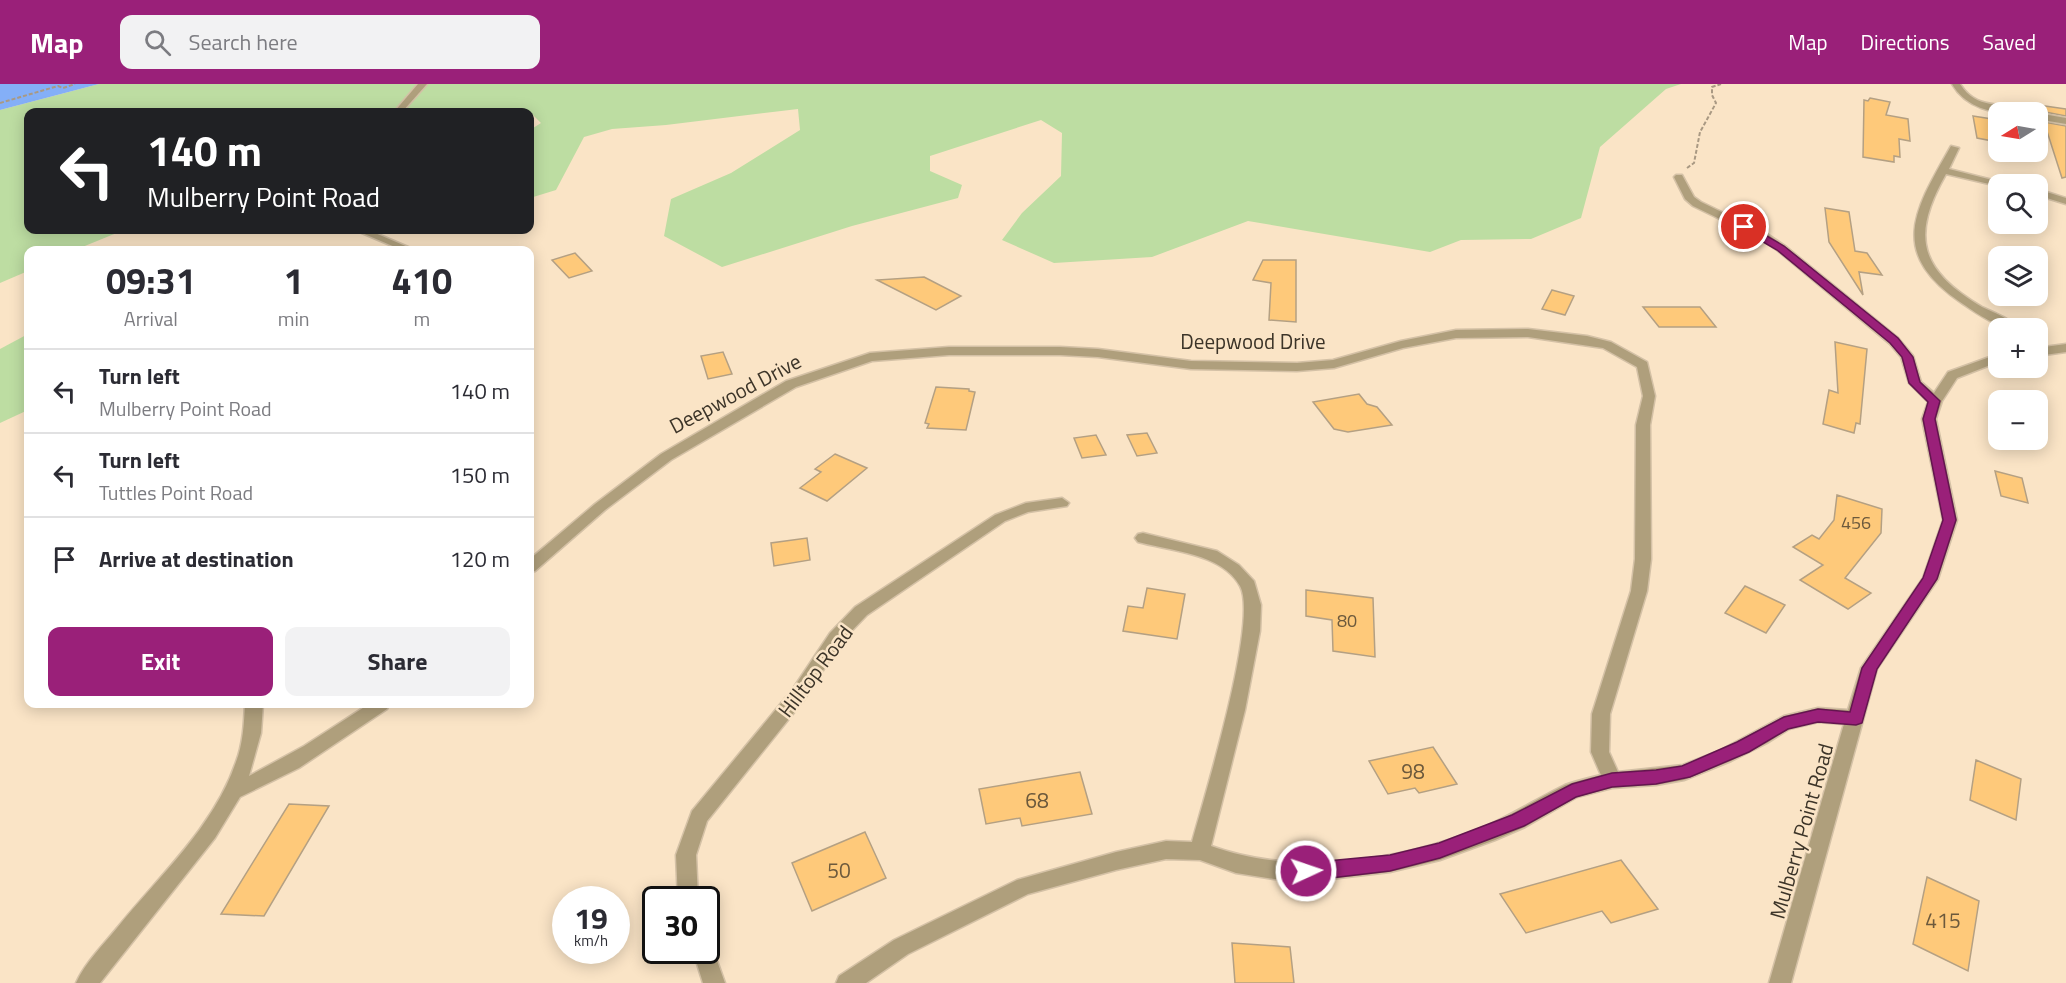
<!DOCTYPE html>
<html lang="en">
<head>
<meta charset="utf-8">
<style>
  :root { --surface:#fff; --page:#f2f2f3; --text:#2b2b33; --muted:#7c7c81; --line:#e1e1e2; --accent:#9a2079 }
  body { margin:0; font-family:"Titillium Web",sans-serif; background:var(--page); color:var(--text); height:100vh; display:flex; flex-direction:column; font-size:22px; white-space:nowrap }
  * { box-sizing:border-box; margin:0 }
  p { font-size:20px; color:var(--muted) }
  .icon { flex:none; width:33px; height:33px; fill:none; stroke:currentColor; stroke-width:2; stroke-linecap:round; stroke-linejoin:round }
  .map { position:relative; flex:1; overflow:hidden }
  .drawer { position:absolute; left:24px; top:162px; width:510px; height:462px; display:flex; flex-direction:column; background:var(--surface); border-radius:12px; box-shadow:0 3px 15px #0003 }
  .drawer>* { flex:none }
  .top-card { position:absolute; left:24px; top:24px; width:510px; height:126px; border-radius:12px; box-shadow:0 3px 15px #0003; background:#202124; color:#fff; overflow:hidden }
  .needle { width:39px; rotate:259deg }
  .fabs { position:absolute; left:1988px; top:18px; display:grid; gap:12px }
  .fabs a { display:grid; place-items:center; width:60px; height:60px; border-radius:12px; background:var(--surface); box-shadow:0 3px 15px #0003; font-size:30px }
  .speed { position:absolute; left:552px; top:802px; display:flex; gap:12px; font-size:30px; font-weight:700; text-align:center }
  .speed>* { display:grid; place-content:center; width:78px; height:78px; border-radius:50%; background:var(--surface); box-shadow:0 3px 15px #0003; line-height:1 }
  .speed small { font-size:15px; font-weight:400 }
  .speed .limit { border:3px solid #111; border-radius:9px; background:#fff; color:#111 }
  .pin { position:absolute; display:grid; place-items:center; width:51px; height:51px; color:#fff; margin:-26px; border:3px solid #fff; border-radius:50%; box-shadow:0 2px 6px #0007 }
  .me { position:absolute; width:66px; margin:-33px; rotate:87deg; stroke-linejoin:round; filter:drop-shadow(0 0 4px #0008) }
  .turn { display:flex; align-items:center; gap:21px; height:126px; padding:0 24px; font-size:27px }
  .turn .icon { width:78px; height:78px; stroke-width:2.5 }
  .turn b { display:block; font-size:42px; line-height:51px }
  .eta { display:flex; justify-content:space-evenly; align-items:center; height:102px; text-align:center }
  .eta b { font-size:36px; font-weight:700; line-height:42px }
  .button { display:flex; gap:12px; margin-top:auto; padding:12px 24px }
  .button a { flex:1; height:69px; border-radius:12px; background:var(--accent); color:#fff; font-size:24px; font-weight:700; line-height:69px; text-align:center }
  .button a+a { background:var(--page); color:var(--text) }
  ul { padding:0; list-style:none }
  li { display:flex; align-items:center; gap:18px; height:84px; padding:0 24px; border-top:2px solid var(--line) }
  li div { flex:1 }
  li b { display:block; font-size:22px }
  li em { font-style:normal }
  header { display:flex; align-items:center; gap:36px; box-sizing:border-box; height:84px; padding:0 30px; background:var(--accent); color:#fff }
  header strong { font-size:28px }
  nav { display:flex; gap:33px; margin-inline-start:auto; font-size:21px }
  .search { width:420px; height:54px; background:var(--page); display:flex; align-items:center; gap:15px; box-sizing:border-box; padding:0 21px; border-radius:12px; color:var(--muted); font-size:22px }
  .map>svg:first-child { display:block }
  .green { fill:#bddda2 }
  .water { fill:#84aff7 }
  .building { fill:#fec97a; stroke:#b4a083; stroke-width:1.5 }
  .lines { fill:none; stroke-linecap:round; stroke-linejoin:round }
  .minor-casing { stroke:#d4c1a6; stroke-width:3 }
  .path { stroke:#a99983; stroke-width:2; stroke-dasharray:4 2; stroke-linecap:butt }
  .minor { fill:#af9f7c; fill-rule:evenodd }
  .route { fill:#9a2079; stroke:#64154f; stroke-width:1.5 }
  .labels { text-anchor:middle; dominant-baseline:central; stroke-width:5; stroke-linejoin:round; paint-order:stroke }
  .number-label { font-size:18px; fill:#6c593c }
  .street-label { font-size:21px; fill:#3c3428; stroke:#fae4c6 }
  .near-number-label { font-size:21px; fill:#6c593c }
</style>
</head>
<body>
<header>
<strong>Map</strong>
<div class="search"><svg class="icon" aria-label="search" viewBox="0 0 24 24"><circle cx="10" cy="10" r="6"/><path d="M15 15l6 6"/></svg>Search here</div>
<nav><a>Map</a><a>Directions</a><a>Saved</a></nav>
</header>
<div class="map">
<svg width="2066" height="899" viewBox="0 0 2066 899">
  <rect width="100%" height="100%" fill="#fae4c6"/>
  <g class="green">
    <polygon points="99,0 1681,0 1666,5 1600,63 1581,134 1531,155 1461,156 1430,168 1248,137 1152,173 1054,179 1002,156 1022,129 1061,92 1062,49 1041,36 930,72 930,87 962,101 958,114 852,142 722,183 664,152 671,115 731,89 800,46 798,25 666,41 612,45 584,53 556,106 530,114 530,46 541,39 529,27 28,28 28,146 124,146 75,166 28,166 28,187 0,199 0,26"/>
    <polygon points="28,250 28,326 0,339 0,265"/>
  </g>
  <polygon class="water" points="0,0 99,0 0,26"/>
  <g class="building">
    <polygon points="1870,14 1890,18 1886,31 1908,35 1910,57 1899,55 1900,73 1894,72 1894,78 1863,73 1864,16 1868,17"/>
    <polygon points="2038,21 2066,25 2066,32 2040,27"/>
    <polygon points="1973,32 1998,36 1998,58 1977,54"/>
    <polygon points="2044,38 2066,42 2066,93 2062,94"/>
    <polygon points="1825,124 1849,128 1855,167 1867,169 1882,191 1859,188 1863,211 1829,158"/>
    <polygon points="575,169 592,187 569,194 552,176"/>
    <polygon points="1263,176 1296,176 1296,238 1269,236 1271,199 1253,196"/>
    <polygon points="924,193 961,212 936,226 877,196"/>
    <polygon points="1552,206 1574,212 1565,231 1542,225"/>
    <polygon points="1643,223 1700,223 1716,243 1659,243"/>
    <polygon points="1835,258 1867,265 1860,340 1856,339 1854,349 1823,340 1829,306 1838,309"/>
    <polygon points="723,268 732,290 708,295 701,272"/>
    <polygon points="936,303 969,305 969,307 975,308 966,346 927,344 929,340 925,339"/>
    <polygon points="1359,310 1367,320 1377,323 1392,341 1348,348 1334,345 1313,318"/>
    <polygon points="1147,349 1157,369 1137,372 1127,351"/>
    <polygon points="1096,351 1106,371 1082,374 1074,354"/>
    <polygon points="835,370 867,384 827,417 800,404 821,388 815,385"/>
    <polygon points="1995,387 2022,394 2028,419 2001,412"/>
    <polygon points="1837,411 1882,425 1881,449 1845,494 1871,509 1848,525 1800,496 1823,481 1793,463 1812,451 1819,455 1834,436"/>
    <polygon points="807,454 810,476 774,482 771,459"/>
    <polygon points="1745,502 1785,521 1766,549 1725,529"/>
    <polygon points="1147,504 1185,510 1177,555 1123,547 1128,522 1143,524"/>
    <polygon points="1306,506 1373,514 1375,573 1333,567 1332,536 1306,532"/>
    <polygon points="1433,663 1457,700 1419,709 1415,704 1388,710 1369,677"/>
    <polygon points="1976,676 2021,695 2016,736 1970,716"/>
    <polygon points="1080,688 1092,730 1022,742 1020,734 986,740 979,705"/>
    <polygon points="289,720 329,722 264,832 221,830"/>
    <polygon points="865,748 886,794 812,827 792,779"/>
    <polygon points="1621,776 1658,825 1611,839 1602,827 1526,849 1500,810"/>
    <polygon points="1927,793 1979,817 1968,887 1913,860"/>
    <polygon points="1232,859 1290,863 1294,899 1235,899"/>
  </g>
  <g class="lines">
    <defs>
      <g id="minor">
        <polygon points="418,0 427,0 402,28 394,28"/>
        <path d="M1952,0h8c18,28 40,15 60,28 -26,3 -54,-4 -68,-28z"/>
        <polygon points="2037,29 2066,34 2066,40 2037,35"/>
        <path d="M1951,62l8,2 -10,21 59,15 -10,2 -52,-12c-36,63 -26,96 36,133 11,5 29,12 35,21 -20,0 -38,-13 -54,-24 -76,-51 -49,-93 -12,-158z"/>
        <path d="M1676,91h6l12,22 7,5 66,32 18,12 113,92 15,18 8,26 13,11 14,-21 50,-18v8l-41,16 -15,23 -6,18 21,101 -19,59 -61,90 -86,314h-22l75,-259 -26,-2 -29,7 -22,14 -36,18 -47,19 -28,5 -44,3 -35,9 -52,30 -30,13 -55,20 -50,12 -68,8 -48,-1 -38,-6 -36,-13 -34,-1 -50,11 -88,24 -120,60 -42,29h-30l3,-7 55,-36 123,-60 99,-28 50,-11 26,1c12,-44 67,-222 48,-256 -18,-33 -70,-35 -102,-44l-3,-4 3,-4 5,-1 74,18 22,14 15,16 7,24 -1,26 -15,79 -34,136c86,31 190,15 273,-19 28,-12 54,-29 81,-42 11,-4 24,-7 36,-10l-10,-23 1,-38 39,-123 4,-32 1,-134 7,-29 -6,-29 -34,-19 -75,-11 -72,1 -53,10 -69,20 -37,3 -106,-2 -93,-12 -38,-2h-111l-77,6 -76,26 -125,73 -66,50 -70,61 -5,1v-13l65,-55 66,-50 125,-73 84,-28 79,-6h111l38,2 93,12 106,2 36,-3 68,-19 55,-11 72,-1 59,7 24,6 36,20 8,34 -5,29 1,134 -4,32 -37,123 -1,38 9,20 65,-7 36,-14 65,-35 34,-8 30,2 13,-42 62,-90 20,-58 -21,-101 6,-17 -19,-19 -8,-26 -11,-13 -113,-94 -18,-12 -66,-32 -8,-7 -11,-22z"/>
        <polygon points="2037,105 2066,114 2066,120 2037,111"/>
        <polygon points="355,146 368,146 415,166 402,166"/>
        <polygon points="2066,260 2066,268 2037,272 2037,264"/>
        <polygon points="1062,414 1069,419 1067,422 1028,428 1005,437 867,531 842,557 804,616 707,737 696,771 698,816 678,816 676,771 692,727 792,606 830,549 855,523 995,431 1026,419"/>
        <path d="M245,620h18l-2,29 -12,43 55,-30 65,-42h21l-3,5 -88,59 -59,29 -25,41 -115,145h-24c9,-20 27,-38 41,-55 42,-52 97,-101 119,-166 7,-18 8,-38 9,-58z"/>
        <polygon points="706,858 711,860 725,899 703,899 693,867 706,867"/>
      </g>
    </defs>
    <use href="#minor" class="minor-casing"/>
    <g class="path">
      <polyline points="0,19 58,2 63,4 75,0"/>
      <polyline points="1687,84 1694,79 1700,48 1716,19 1712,11 1712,3 1721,0"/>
    </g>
    <use href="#minor" class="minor"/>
  </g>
  <polygon class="route" points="1741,141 1748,141 1784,162 1898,254 1913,273 1920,298 1940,317 1935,335 1956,436 1937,495 1877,585 1862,639 1856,641 1818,638 1788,645 1749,668 1690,693 1656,700 1612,703 1576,713 1524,742 1440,774 1390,787 1322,795 1300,792 1297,787 1300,781 1306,779 1390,771 1439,759 1512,731 1572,700 1612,689 1656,686 1682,682 1737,658 1784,633 1818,625 1850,628 1862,584 1923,494 1943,436 1923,335 1928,318 1909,299 1902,273 1890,259 1777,166 1741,145"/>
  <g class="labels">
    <g class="number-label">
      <text x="1856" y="438">456</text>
      <text x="1347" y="536">80</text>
    </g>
    <g class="street-label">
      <text x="1253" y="257">Deepwood Drive</text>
      <text transform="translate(735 309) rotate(-28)">Deepwood Drive</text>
      <text transform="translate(815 587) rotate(-53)">Hilltop Road</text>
      <text transform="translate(1801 747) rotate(-74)">Mulberry Point Road</text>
    </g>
    <g class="near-number-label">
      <text x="1413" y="687">98</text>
      <text x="1037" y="716">68</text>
      <text x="839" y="786">50</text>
      <text x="1943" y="836">415</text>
    </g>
  </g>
</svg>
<div class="fabs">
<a><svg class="needle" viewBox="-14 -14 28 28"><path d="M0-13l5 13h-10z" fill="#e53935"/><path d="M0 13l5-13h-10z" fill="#7c7c81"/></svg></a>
<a><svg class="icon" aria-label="search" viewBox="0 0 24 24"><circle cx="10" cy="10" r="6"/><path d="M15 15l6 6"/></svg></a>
<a><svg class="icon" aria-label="layers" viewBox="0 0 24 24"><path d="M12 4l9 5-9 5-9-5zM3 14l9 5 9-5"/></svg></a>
<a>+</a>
<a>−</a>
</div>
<div class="speed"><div>19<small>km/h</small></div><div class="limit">30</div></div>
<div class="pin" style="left:1744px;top:143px;background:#d93025"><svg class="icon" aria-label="arrive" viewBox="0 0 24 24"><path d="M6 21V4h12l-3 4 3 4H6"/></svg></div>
<svg class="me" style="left:1306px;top:787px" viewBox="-20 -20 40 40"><circle r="17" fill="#9a2079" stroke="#fff" stroke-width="3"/><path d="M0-11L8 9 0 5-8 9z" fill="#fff"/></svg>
<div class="top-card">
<div class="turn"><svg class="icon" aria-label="left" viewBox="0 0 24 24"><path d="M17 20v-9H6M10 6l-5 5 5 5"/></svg><div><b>140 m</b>Mulberry Point Road</div></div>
</div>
<section class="drawer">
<div class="eta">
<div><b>09:31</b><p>Arrival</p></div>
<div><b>1</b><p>min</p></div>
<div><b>410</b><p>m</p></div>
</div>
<ul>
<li><svg class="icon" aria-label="left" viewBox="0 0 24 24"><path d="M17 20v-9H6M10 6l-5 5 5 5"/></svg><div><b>Turn left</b><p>Mulberry Point Road</p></div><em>140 m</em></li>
<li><svg class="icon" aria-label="left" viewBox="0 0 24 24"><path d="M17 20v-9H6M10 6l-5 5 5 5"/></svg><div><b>Turn left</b><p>Tuttles Point Road</p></div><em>150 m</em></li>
<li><svg class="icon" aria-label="arrive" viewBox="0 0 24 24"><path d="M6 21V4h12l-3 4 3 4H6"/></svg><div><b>Arrive at destination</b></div><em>120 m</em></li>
</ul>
<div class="button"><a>Exit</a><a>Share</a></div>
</section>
</div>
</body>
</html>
